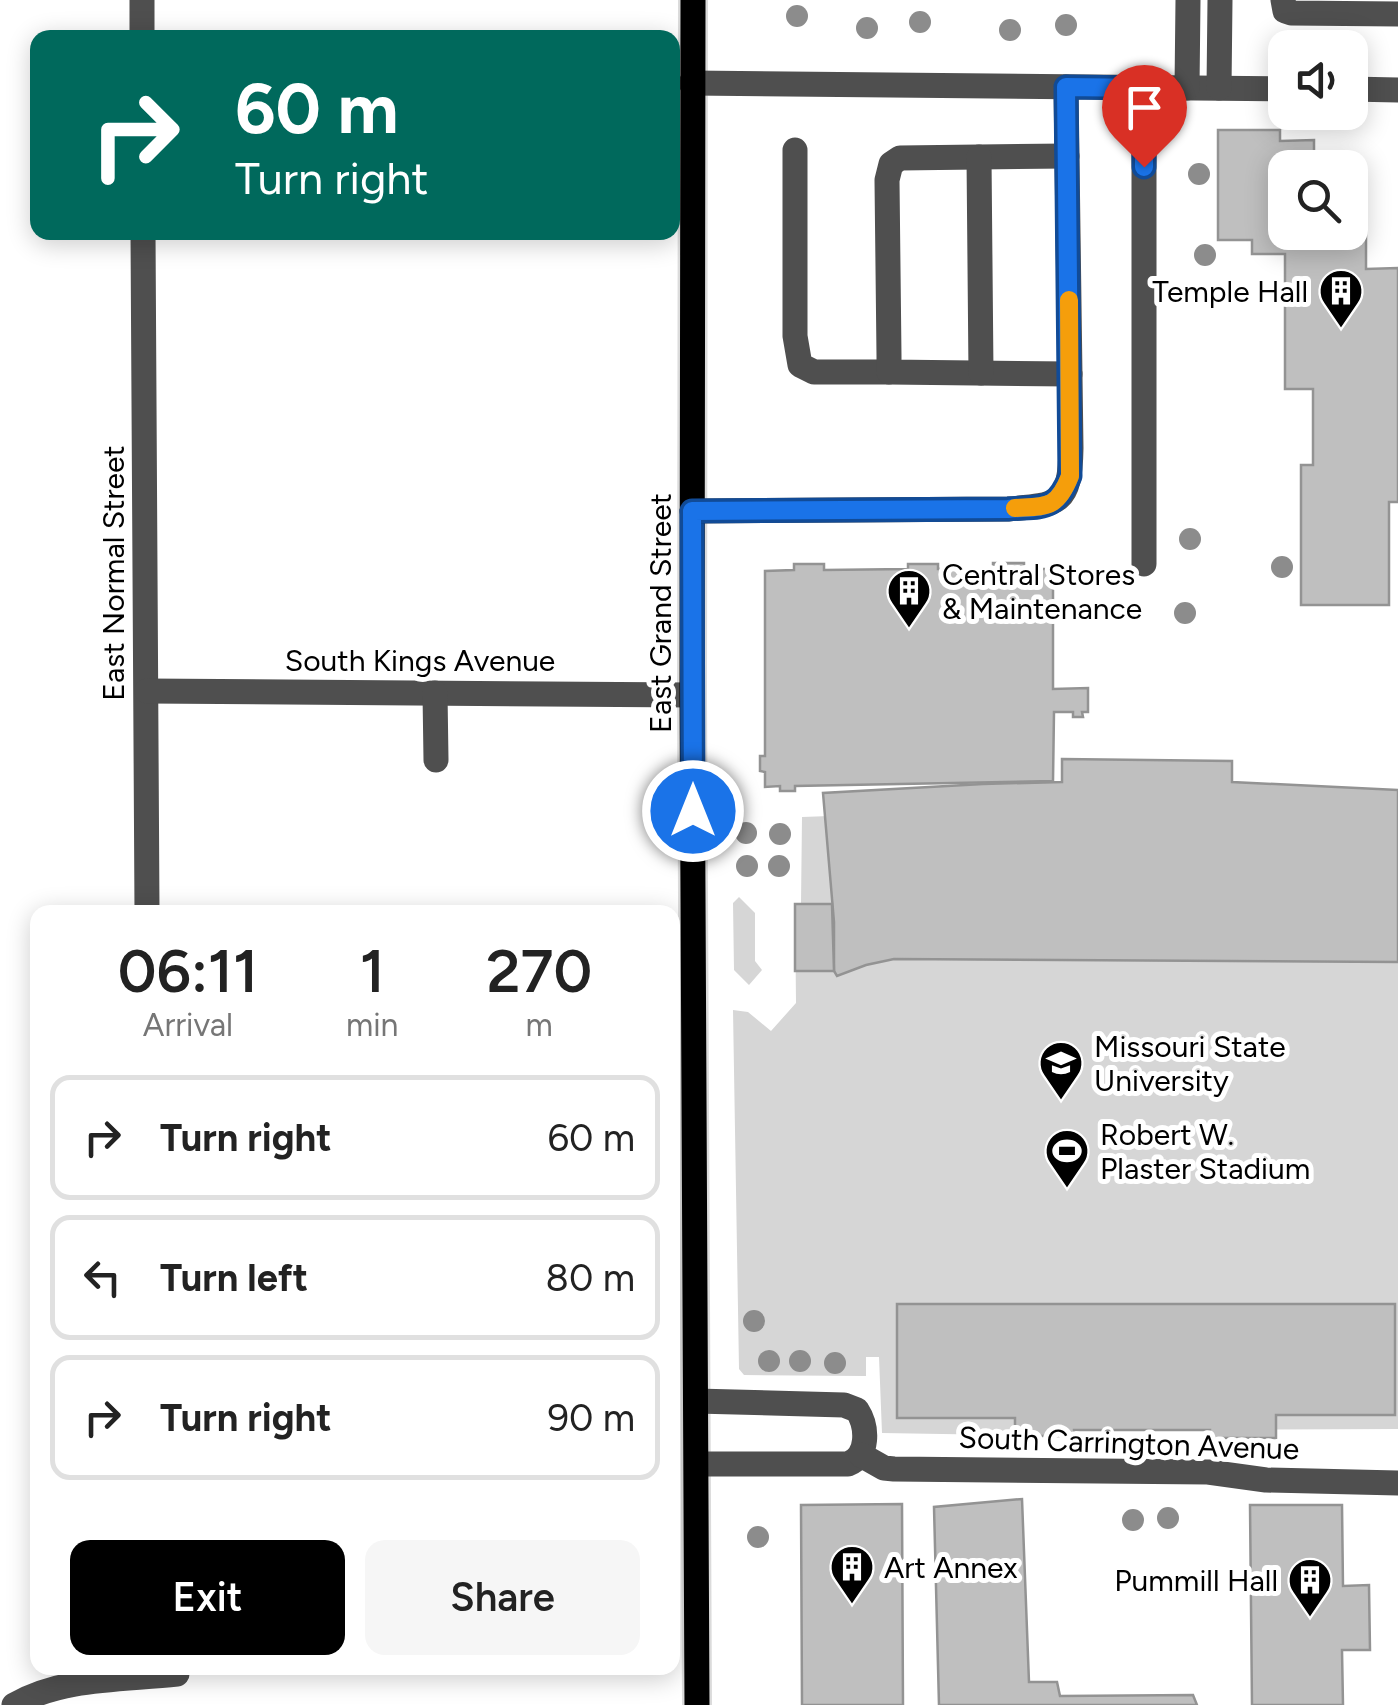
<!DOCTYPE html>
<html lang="en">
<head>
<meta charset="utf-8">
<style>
  :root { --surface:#fff; --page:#f6f6f6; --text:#222; --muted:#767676; --line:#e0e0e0; --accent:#000 }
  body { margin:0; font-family:Figtree,sans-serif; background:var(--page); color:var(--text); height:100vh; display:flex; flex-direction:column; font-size:38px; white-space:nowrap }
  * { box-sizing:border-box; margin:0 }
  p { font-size:32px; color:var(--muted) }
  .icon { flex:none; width:55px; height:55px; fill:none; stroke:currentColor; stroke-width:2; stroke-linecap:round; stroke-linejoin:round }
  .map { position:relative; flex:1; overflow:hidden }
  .panel { position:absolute; left:30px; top:905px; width:650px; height:770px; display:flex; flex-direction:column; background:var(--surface); border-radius:20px; box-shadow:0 5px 25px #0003 }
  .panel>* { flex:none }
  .guide { position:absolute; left:30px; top:30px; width:650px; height:210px; border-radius:20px; box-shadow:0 5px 25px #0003; background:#00695c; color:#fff; overflow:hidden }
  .tools { position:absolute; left:1268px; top:30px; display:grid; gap:20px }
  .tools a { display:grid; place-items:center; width:100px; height:100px; border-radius:20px; background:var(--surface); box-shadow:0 5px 25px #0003; font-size:50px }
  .pin { position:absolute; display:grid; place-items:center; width:85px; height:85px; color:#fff; margin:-102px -42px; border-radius:50% 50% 50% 0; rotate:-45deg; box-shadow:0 0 10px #0007 }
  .pin .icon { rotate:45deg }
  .me { position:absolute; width:110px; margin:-55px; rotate:0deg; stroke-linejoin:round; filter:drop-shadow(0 0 8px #0008) }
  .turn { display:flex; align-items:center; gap:35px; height:210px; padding:0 40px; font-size:45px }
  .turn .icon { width:130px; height:130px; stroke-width:2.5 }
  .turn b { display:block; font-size:70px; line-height:85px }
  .eta { display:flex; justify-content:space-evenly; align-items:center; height:170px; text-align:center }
  .eta b { font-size:60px; font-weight:600; line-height:70px }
  .cta { display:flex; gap:20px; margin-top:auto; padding:20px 40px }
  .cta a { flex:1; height:115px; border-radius:20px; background:var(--accent); color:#fff; font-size:40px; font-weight:600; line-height:115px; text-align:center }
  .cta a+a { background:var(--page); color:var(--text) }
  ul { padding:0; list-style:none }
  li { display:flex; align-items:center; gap:30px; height:125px; margin:0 20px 15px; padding:0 20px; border:5px solid var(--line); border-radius:20px }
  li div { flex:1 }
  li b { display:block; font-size:38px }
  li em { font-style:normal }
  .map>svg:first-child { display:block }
  .green { fill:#d6d6d6 }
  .building { fill:#bfbfbf; stroke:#939393; stroke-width:2.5 }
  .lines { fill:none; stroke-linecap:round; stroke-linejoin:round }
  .major-casing { stroke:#dbdbdb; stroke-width:30 }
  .minor { stroke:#4f4f4f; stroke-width:25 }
  .major { stroke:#000; stroke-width:25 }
  .tree { fill:#8c8c8c }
  .route-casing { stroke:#114b97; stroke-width:25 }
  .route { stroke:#1a73e8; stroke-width:18 }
  .slow { stroke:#f59e0b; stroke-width:18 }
  .labels { text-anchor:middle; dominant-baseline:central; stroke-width:10; stroke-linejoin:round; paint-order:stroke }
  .poi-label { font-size:30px; fill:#000; stroke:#fff; text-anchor:start }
  .street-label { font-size:30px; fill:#000; stroke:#fff }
</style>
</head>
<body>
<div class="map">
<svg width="1398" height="1705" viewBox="0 0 1398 1705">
  <rect width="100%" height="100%" fill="#fff"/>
  <g class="green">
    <polygon points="1398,806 1398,1429 1075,1430 1074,1436 882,1433 879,1357 866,1357 866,1376 744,1375 739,1369 733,1010 748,1012 771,1031 796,1003 795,904 801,903 802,817 997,810"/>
    <polygon points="739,897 755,913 755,961 762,970 749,985 734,970 733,903"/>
  </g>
  <g class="building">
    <polygon points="1218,130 1280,130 1280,141 1314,140 1314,168 1285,168 1285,232 1350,232 1350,201 1366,201 1366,269 1398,268 1398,502 1389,502 1389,605 1301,605 1301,465 1313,465 1313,389 1285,389 1285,254 1252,254 1252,240 1218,240"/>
    <polygon points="993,563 1024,563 1024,569 1053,569 1053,689 1088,688 1088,712 1082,712 1083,717 1073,717 1073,712 1054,712 1053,781 795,786 795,791 780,791 780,786 765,787 765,772 760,771 760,756 765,756 765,571 794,570 794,564 824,564 824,570 908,569 908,564 938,564 938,569 993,569"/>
    <polygon points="1062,759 1232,761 1232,782 1398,790 1398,962 894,959 866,965 837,976 834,971 834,922 823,793 983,784 1062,782"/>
    <polygon points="795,904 832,904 834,971 795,971"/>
    <polygon points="897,1304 1395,1304 1395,1415 1276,1415 1276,1438 1210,1438 1210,1430 1074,1430 1074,1436 1015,1436 1015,1418 897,1418"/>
    <polygon points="1022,1499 1029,1682 1057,1682 1060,1696 1193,1695 1197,1705 939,1705 934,1507"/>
    <polygon points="902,1504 903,1705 802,1705 801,1505"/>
    <polygon points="1250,1505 1342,1505 1343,1586 1369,1585 1370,1650 1342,1650 1343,1705 1252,1705"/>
  </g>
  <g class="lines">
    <defs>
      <polyline id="major" points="693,0 692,695 697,1705"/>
    </defs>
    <use href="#major" class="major-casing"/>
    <g class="minor">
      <polyline points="142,0 142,38"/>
      <polyline points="1283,0 1285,11 1291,13 1398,14"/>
      <polyline points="691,83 1285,89"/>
      <polyline points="1187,88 1188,0"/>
      <polyline points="1219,88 1220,0"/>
      <polyline points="1350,89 1398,90"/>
      <polyline points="795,150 795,336 800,365 814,372 889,372"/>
      <polyline points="1067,156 900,158 891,164 887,180 889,356 889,372 1070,374"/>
      <polyline points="979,157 981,373"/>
      <polyline points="143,232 147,912"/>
      <path d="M692,511l316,-2c52,-4 62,-5 63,-61l-5,-361"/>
      <polyline points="1144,564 1144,87"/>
      <polyline points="147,691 692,695"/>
      <polyline points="435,693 436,760"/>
      <path d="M696,1401l148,4 13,5c11,17 12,46 -9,54h-151"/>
      <polyline points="861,1455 884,1468 894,1469 1208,1472 1266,1480 1398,1483"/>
      <path d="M14,1705c48,-28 110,-25 163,-31"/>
    </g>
    <use href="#major" class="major"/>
  </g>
  <g class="tree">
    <circle cx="797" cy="16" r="11"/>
    <circle cx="920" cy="22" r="11"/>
    <circle cx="1066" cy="25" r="11"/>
    <circle cx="867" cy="28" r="11"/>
    <circle cx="1010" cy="30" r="11"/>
    <circle cx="1199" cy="174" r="11"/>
    <circle cx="1205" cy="255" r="11"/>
    <circle cx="1190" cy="539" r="11"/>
    <circle cx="1282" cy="567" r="11"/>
    <circle cx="1185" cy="613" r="11"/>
    <circle cx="746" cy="833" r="11"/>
    <circle cx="780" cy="834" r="11"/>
    <circle cx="747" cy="866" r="11"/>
    <circle cx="779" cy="866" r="11"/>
    <circle cx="754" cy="1321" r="11"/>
    <circle cx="769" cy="1361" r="11"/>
    <circle cx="800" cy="1361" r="11"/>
    <circle cx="835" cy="1363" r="11"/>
    <circle cx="1168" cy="1518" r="11"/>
    <circle cx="1133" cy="1520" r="11"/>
    <circle cx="758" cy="1537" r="11"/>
  </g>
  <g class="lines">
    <defs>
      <path id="route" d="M693,811l-1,-300 316,-2c34,-3 48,3 62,-33l-4,-389 78,1v79"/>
    </defs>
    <use href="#route" class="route-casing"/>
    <use href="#route" class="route"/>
    <path class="slow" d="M1015,508c32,-2 42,1 55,-32l-1,-176"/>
  </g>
  <defs>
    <symbol id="building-pin" viewBox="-11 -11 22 30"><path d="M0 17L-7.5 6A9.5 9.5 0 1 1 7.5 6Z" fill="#000" stroke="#fff"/><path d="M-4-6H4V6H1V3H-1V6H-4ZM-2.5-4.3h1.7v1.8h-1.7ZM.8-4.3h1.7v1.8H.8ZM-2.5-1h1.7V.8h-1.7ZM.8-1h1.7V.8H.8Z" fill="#fff"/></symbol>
    <symbol id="university-pin" viewBox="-11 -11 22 30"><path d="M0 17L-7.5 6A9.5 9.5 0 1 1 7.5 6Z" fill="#000" stroke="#fff"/><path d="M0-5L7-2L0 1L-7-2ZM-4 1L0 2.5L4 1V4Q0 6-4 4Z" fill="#fff"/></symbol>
    <symbol id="stadium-pin" viewBox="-11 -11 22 30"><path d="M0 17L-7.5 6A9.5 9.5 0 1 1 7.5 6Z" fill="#000" stroke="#fff"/><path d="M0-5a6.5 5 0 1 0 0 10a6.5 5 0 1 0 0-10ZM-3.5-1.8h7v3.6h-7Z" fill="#fff"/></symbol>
  </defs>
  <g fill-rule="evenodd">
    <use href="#building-pin" x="1316" y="266" width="50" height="68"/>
    <use href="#building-pin" x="884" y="566" width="50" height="68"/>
    <use href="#university-pin" x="1036" y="1038" width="50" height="68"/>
    <use href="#stadium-pin" x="1042" y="1126" width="50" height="68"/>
    <use href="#building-pin" x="827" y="1542" width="50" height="68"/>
    <use href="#building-pin" x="1285" y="1555" width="50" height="68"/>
  </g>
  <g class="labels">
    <g class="poi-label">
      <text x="1308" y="291" text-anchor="end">Temple Hall</text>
      <text x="942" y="574">Central Stores<tspan x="942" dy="34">&amp; Maintenance</tspan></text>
      <text x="1094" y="1046">Missouri State<tspan x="1094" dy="34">University</tspan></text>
      <text x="1100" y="1134">Robert W.<tspan x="1100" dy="34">Plaster Stadium</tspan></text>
      <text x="884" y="1567">Art Annex</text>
      <text x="1278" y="1580" text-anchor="end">Pummill Hall</text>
    </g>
    <g class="street-label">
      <text transform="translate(113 573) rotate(-90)">East Normal Street</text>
      <text transform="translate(660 613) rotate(-90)">East Grand Street</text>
      <text x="420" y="660">South Kings Avenue</text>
      <text transform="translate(1129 1443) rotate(2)">South Carrington Avenue</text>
    </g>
  </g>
</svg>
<div class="tools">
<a><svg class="icon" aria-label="sound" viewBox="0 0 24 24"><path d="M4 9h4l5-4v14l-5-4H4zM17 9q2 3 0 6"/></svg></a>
<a><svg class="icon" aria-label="search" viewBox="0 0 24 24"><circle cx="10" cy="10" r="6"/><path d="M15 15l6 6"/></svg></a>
</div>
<div class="pin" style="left:1144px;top:167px;background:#d93025"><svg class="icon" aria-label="arrive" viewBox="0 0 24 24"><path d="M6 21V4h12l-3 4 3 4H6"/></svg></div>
<svg class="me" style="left:693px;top:811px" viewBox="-20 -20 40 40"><circle r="17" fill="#1a73e8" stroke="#fff" stroke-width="3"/><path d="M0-11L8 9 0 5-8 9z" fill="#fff"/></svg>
<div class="guide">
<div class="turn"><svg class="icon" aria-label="right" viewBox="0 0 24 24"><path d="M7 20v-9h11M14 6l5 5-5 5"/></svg><div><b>60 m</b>Turn right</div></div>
</div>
<section class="panel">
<div class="eta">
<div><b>06:11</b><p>Arrival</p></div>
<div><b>1</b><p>min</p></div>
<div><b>270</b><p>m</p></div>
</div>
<ul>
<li><svg class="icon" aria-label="right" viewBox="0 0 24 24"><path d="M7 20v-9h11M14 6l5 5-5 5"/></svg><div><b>Turn right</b></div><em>60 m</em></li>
<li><svg class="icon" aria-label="left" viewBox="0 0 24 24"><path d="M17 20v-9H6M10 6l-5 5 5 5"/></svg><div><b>Turn left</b></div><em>80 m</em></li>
<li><svg class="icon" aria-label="right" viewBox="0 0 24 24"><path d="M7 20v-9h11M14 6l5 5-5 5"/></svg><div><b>Turn right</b></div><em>90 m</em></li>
</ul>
<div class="cta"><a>Exit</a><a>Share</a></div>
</section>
</div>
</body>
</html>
